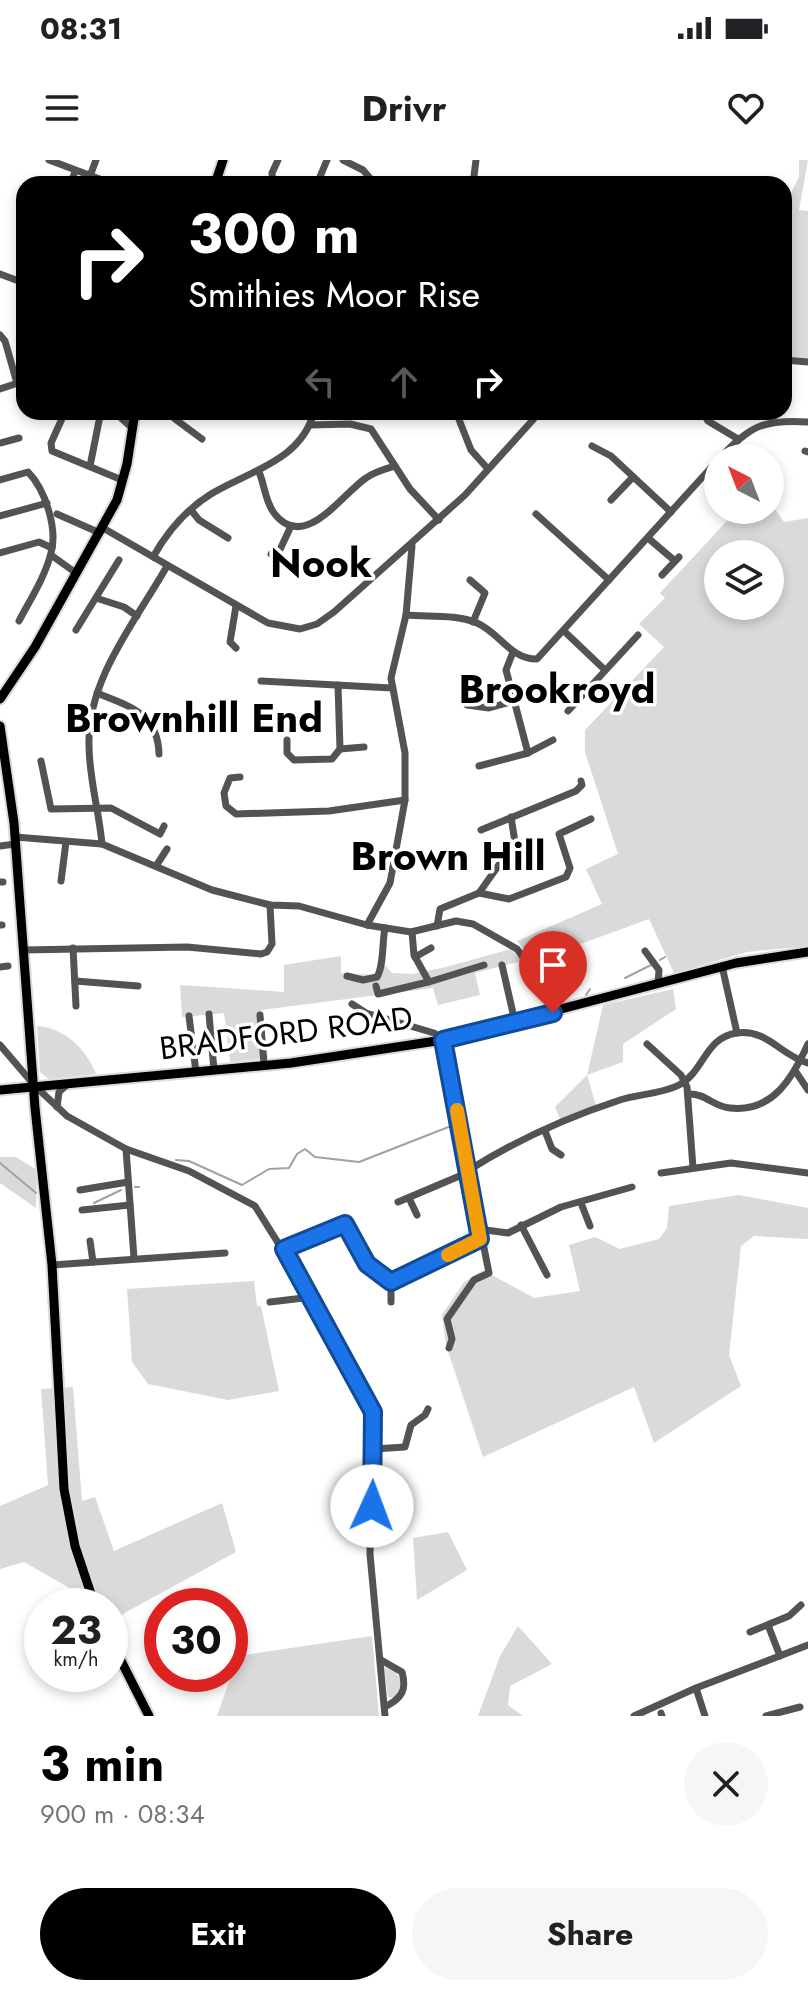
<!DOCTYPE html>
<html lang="en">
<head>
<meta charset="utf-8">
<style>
  :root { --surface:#fff; --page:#f6f6f6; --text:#202124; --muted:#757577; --accent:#000 }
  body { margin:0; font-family:Jost,sans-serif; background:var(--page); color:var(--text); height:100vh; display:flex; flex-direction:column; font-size:30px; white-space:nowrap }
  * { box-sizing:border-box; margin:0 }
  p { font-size:26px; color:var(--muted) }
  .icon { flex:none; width:44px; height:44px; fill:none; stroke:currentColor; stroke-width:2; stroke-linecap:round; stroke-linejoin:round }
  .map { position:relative; height:1556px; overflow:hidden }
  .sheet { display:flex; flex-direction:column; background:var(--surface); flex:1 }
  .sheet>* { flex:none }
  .top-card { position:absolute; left:16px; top:16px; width:776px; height:244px; border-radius:24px; box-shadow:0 4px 12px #0003; background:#000; color:#fff; overflow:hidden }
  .needle { width:52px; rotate:318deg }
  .buttons { position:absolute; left:704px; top:284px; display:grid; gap:16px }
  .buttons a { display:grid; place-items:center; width:80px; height:80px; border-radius:50%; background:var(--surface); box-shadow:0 4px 12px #0003; font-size:40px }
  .speed { position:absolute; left:24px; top:1428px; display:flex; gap:16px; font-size:40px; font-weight:700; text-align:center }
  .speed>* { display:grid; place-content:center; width:104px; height:104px; border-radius:50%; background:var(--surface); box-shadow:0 4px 12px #0003; line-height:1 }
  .speed small { font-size:20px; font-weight:400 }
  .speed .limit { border:12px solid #d22; background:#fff; color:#111 }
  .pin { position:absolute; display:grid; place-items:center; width:68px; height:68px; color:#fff; margin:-82px -34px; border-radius:50% 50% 50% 0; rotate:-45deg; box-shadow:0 0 8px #0007 }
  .pin .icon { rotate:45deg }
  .me { position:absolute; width:88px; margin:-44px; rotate:2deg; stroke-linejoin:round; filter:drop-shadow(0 0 6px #0008) }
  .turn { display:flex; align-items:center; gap:28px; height:168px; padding:0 40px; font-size:36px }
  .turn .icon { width:104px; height:104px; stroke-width:2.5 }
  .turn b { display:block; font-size:56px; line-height:68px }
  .lanes { display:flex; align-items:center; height:76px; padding:0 40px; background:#0003; justify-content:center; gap:40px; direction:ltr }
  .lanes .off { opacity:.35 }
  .round { display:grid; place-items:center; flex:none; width:84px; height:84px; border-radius:42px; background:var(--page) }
  .summary { display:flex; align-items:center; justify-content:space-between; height:136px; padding:0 40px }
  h1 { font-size:48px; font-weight:700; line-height:60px; color:var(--accent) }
  .cta { display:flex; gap:16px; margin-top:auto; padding:16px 40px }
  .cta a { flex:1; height:92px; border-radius:48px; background:var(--accent); color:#fff; font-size:32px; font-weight:700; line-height:92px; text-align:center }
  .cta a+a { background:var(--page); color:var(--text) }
  .status { display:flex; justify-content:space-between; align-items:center; height:56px; padding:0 40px; background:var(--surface); direction:ltr }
  .status svg { height:22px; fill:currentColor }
  header { display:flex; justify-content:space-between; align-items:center; height:104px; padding:0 40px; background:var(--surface); font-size:36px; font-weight:700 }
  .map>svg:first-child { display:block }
  .green { fill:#dadada; fill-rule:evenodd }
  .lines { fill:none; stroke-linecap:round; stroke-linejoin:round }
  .stream { stroke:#a1a1a1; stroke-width:2 }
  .major-casing { stroke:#dbdbdb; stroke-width:13 }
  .minor { stroke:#535353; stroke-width:7 }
  .major { stroke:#000; stroke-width:9 }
  .route-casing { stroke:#114b97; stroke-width:20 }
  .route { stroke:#1a73e8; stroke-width:14 }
  .slow { stroke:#f59e0b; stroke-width:14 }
  .labels { text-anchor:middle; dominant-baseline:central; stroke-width:7; stroke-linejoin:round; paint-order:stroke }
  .street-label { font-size:32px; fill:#000; stroke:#fff }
  .district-label { font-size:40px; font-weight:bold; fill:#000; stroke:#fff }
</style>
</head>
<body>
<div class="status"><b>08:31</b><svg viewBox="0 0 49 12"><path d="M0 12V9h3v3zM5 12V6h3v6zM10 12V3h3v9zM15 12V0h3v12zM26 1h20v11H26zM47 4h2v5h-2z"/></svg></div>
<header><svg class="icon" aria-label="menu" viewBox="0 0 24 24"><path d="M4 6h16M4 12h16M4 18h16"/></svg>Drivr<svg class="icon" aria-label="heart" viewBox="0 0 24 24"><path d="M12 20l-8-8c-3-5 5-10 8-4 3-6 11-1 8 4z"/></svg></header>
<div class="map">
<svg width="808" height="1556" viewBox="0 0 808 1556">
  <rect width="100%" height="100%" fill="#fff"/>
  <g class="green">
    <polygon points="799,0 808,0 799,50 808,51 808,199 784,196 784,47 799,17"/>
    <path d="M770,342l14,20 24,-4v428l-61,6 -73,21 -25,-54 -115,42 -17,-20 85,-37 -16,-35 32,-15 -33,-102v-22l79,-83 -25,-23 26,-26 -5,-5 77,-83h33zM718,394h52v52h-52z"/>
    <polygon points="511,789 522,801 475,813 480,835 438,845 433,828 261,850 268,898 230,902 224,853 182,857 180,825 284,832 284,805 341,796 341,813 376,815 385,805 392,813 412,814 446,807"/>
    <polygon points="673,829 676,849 623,884 623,902 587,915 596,945 561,961 555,947 587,915 603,845"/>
    <path d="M37,866c28,2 49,23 59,48l-47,5 -9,-7z"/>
    <polygon points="0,997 16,997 37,1010 36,1048 0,1023"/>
    <polygon points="739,1035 808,1048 808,1079 754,1076 741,1086 729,1195 741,1226 654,1283 634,1227 483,1297 446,1185 442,1155 464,1122 483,1110 534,1138 580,1131 569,1085 595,1077 620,1089 659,1079 667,1068 669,1046"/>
    <polygon points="254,1121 257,1146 261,1146 279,1231 228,1240 148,1224 132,1202 127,1129"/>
    <polygon points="73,1227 82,1341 95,1337 114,1391 222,1343 236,1392 110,1461 110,1446 101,1446 24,1402 0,1409 0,1346 48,1325 41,1229"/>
    <polygon points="448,1372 467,1410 417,1440 413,1378"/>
    <polygon points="518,1466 552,1504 510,1526 508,1545 523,1556 478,1556 500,1496"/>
    <polygon points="372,1476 379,1556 217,1556 238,1496"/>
    <polygon points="384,1507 396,1512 401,1521 398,1534 393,1538 388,1537"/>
  </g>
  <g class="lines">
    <g class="stream">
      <polyline points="660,800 665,797"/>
      <polyline points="625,818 651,805"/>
      <polyline points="586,835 590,829"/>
      <polyline points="176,1000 189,1001 242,1025 269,1009 289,1008 297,994 305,989 315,997 359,1002 451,966"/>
      <polyline points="0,1003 36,1033"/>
      <polyline points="135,1027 139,1027"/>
      <polyline points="94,1043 121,1030"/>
    </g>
    <defs>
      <g id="major">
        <polyline points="215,24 223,0"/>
        <polyline points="0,539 35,487 117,340 127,304 135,252"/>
        <polyline points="0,566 14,663 35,948 52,1105 64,1329 75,1386 95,1446"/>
        <polyline points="0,930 291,903 443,880 736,803 808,792"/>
        <polyline points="110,1479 149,1556"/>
      </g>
    </defs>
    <use href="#major" class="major-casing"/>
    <g class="minor">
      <polyline points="49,0 113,24"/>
      <polyline points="343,0 363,10 375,24"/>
      <polyline points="90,16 96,0"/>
      <polyline points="70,24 75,12"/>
      <polyline points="273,24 272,13 278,0"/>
      <polyline points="317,24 327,0"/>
      <polyline points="473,24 476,0"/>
      <polyline points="0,114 24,123"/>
      <polyline points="0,175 5,181 17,223"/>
      <polyline points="784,200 808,202"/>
      <polyline points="0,229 24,221"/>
      <polyline points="65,252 51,283 52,291 122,320"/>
      <polyline points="114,252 131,267"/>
      <polyline points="172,252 175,259 202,279"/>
      <polyline points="456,252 471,290 488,309"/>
      <polyline points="702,252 708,261 738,279"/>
      <polyline points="310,265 350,264 371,269 410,329 439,360"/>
      <polyline points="0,283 19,278"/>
      <polyline points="592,286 611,296 671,352"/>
      <polyline points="805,291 808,292"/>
      <path d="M720,298c30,-32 43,-39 88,-36"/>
      <polyline points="90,306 100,256"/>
      <path d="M259,312c6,14 6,29 15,41 30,40 68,-19 92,-35 8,-6 19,-9 29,-12"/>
      <path d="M0,320l28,-8c17,17 30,57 23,81 -6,24 -21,47 -32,68"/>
      <polyline points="611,340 633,317"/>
      <polyline points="191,350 199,360 228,378"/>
      <polyline points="57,354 100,373"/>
      <polyline points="536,354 609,420"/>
      <polyline points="0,356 47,343"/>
      <polyline points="103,368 268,463 300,469 317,464 334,452 465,335 540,252"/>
      <polyline points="648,378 675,401"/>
      <polyline points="0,393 39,382 52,388"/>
      <polyline points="271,394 277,396 291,366"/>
      <polyline points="51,395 76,413"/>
      <path d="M153,397c14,-25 34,-48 58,-63 38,-23 90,-33 103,-82"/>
      <polyline points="662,415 679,397"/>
      <polyline points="470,420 485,433 473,462"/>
      <polyline points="96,438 124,447 137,456"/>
      <polyline points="236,446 230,482 236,488"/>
      <path d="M406,455c22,2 51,-1 71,8 23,10 33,36 60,36l181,-199"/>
      <polyline points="76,470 119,400"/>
      <polyline points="565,472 605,510"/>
      <polyline points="513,492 506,510 528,593"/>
      <polyline points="261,521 392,528"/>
      <path d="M97,533c32,13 61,20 62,61"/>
      <polyline points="467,545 489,548 514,541"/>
      <polyline points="568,551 638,475"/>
      <polyline points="287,580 287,593 294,600 332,599 340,589 338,525"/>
      <polyline points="340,589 364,587"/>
      <polyline points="41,601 51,649 111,648 160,674 164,666"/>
      <polyline points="479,606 528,593 553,580"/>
      <polyline points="240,617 230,618 224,633 226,646 236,654 329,651 405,640"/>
      <polyline points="481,670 576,631 582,625 581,621"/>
      <polyline points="15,677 102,684 212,730 270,745 299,746 367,765 411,772 456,761 473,764 517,789 533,811 553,853"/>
      <path d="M102,684c-3,-33 -13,-66 -13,-99 -2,-66 47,-124 78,-179"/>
      <polyline points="0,686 15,684"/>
      <polyline points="156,706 167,689"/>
      <polyline points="61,721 66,682"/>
      <polyline points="0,722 3,722"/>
      <polyline points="479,733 509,739 566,717 570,708 559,674 591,659"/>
      <polyline points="0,765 2,765"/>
      <polyline points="367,765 390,723 405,640 405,593 391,518 406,455 412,386"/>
      <polyline points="437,766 440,749 479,733 515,682 511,657"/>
      <polyline points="412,772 414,795 429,822 484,805"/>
      <polyline points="73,788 76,846"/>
      <polyline points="23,790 187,787 261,794 267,792 272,784 270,745"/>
      <polyline points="645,791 659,810 658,824"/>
      <polyline points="415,797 431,788"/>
      <polyline points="502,805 515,862"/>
      <polyline points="722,806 737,873"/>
      <polyline points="0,807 8,806"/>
      <path d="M347,816l16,4 14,-3c7,-11 5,-35 8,-49"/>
      <polyline points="75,821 138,826"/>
      <polyline points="376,826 378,834 428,822"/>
      <polyline points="352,844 366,853 434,873 443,880 489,1113 474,1120 447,1159 452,1179 449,1188"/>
      <polyline points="209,854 214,910"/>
      <polyline points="260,855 264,904"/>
      <polyline points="189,856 196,912"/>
      <polyline points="647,884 681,915 687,927 693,1008"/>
      <polyline points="0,885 35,926 67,956 126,989 189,1011 255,1046 312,1137 373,1252 370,1394 385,1556"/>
      <polyline points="796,912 808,930"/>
      <path d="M688,934c17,-1 26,13 42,14 43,5 63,-31 78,-64"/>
      <polyline points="57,947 59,932 68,924"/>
      <polyline points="545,971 552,989 561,995"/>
      <polyline points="126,989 134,1098"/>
      <path d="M469,1010c46,-29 99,-53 151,-70 18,-6 42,-6 59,-15 25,-13 26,-48 58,-52 31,-4 44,23 71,30"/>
      <polyline points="661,1013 731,1003 808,1013"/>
      <polyline points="80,1030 128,1022"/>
      <polyline points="409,1038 417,1055"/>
      <polyline points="398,1042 469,1012"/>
      <polyline points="581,1043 590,1066"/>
      <polyline points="82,1050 130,1045"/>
      <polyline points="521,1065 547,1115"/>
      <polyline points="478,1069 508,1073 561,1047 632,1027"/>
      <polyline points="90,1081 93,1102"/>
      <polyline points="284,1089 345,1064 367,1104 391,1122 480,1079"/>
      <polyline points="52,1105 225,1093"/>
      <polyline points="270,1142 312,1137"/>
      <polyline points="391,1142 391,1122"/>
      <polyline points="374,1289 405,1287 411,1265 425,1255 428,1249"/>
      <polyline points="768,1465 780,1496"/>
      <polyline points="750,1472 789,1456 801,1445"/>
      <path d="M381,1500l21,12c5,18 0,26 -17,35"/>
      <polyline points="696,1528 705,1556"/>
      <polyline points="661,1553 662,1556"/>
      <polyline points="634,1556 696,1528 808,1485"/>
      <polyline points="766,1556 800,1547"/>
    </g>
    <use href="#major" class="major"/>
  </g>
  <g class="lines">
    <defs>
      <polyline id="route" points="372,1346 373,1252 284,1089 345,1064 367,1104 391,1122 480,1079 443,880 553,853"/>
    </defs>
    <use href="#route" class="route-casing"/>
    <use href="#route" class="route"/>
    <polyline class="slow" points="448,1095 480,1079 457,950"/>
  </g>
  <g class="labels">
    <g class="street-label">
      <text transform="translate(286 873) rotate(-7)">BRADFORD ROAD</text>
    </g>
    <g class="district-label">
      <text x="321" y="403">Nook</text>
      <text x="557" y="529">Brookroyd</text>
      <text x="194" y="558">Brownhill End</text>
      <text x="448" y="696">Brown Hill</text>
    </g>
  </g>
</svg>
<div class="buttons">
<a><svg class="needle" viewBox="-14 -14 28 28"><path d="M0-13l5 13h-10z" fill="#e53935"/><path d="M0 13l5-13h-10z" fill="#757577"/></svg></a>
<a><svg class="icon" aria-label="layers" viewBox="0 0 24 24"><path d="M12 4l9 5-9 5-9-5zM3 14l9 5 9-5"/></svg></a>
</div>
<div class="speed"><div>23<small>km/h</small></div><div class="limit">30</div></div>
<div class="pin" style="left:553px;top:853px;background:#d93025"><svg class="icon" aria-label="arrive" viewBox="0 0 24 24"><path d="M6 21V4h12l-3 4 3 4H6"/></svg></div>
<svg class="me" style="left:372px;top:1346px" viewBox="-20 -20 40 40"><circle r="19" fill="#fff"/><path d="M0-13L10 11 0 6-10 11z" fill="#1a73e8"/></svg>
<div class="top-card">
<div class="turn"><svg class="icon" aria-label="right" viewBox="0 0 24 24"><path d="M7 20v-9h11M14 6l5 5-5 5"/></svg><div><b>300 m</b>Smithies Moor Rise</div></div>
<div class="lanes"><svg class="icon off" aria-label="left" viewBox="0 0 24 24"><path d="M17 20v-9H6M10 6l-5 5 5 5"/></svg><svg class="icon off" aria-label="ahead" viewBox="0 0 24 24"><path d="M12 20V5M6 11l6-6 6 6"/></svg><svg class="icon" aria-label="right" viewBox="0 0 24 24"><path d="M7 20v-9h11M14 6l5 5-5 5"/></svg></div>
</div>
</div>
<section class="sheet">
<div class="summary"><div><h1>3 min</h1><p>900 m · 08:34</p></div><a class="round"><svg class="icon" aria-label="close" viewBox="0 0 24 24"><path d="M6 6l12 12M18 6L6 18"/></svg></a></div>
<div class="cta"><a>Exit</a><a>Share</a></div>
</section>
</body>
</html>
